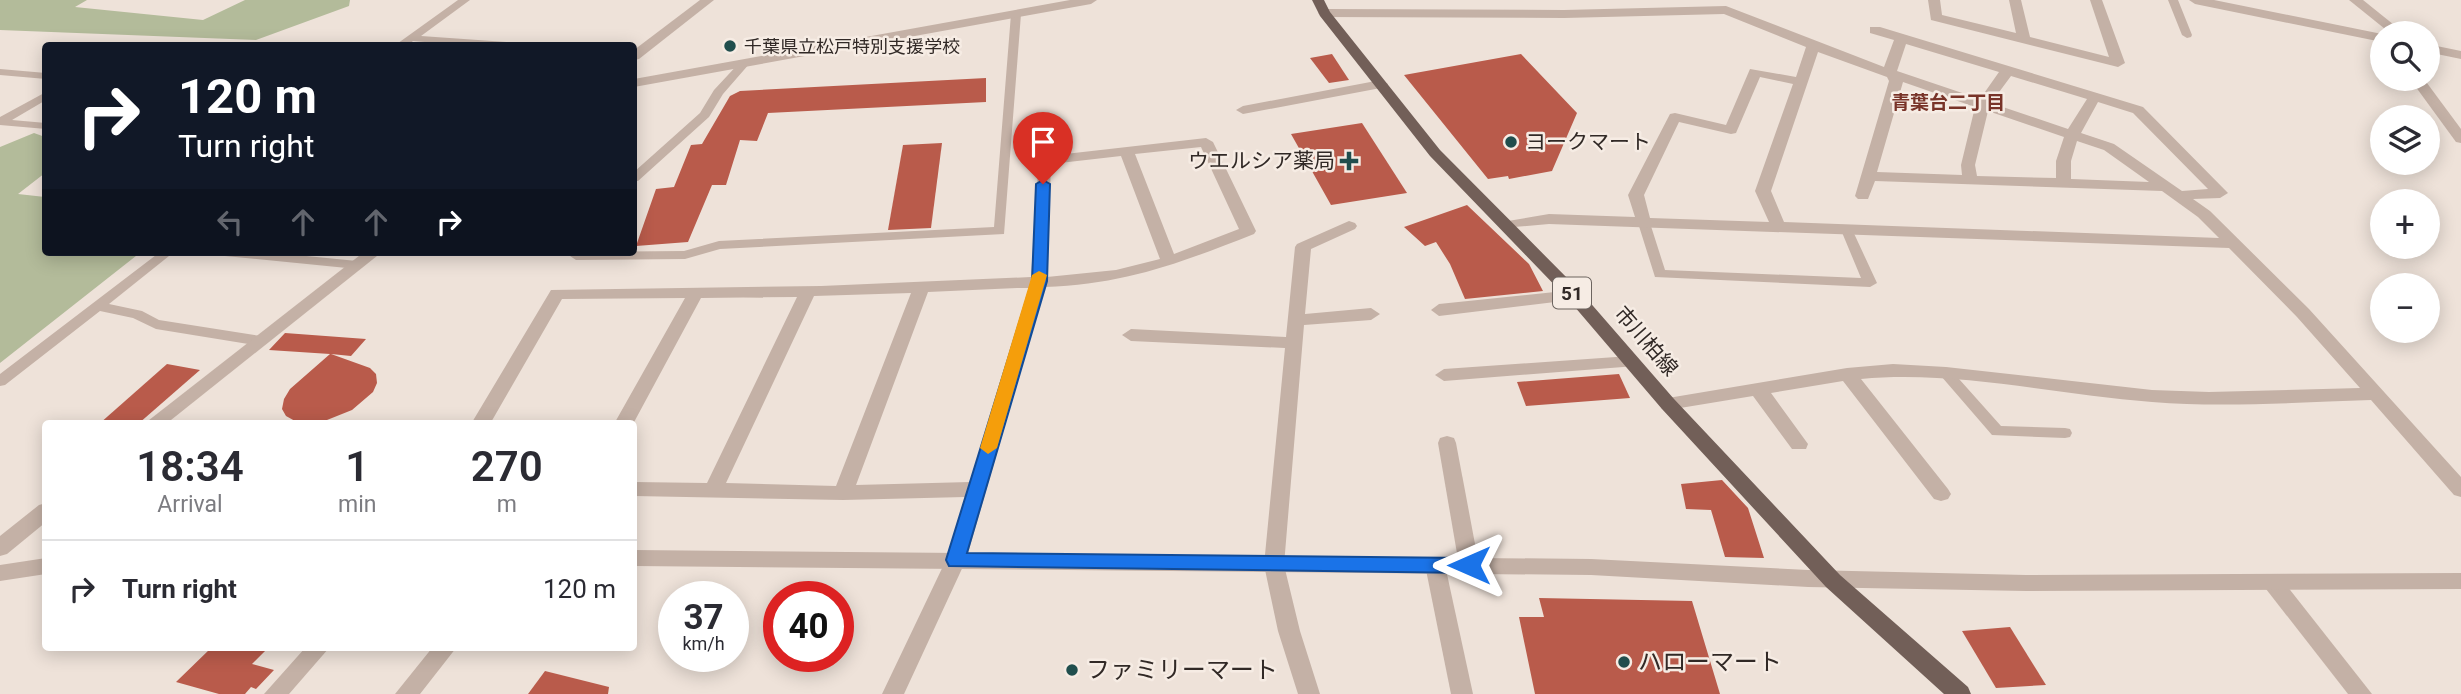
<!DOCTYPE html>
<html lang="en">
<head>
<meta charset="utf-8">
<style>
  :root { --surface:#fff; --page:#f7f7f7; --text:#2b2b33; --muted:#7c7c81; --line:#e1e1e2 }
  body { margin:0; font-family:Roboto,"Noto Sans JP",sans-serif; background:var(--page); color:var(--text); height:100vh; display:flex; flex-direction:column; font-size:26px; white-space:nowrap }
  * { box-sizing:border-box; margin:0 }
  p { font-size:23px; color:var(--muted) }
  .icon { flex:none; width:38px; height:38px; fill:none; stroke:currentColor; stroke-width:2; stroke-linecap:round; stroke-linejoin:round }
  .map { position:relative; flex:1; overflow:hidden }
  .drawer { position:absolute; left:42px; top:420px; width:595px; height:231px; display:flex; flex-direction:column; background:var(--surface); border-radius:7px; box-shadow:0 4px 18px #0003 }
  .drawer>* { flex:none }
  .guide { position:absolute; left:42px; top:42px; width:595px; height:214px; border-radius:7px; box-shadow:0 4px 18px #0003; background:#111827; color:#fff; overflow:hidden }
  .controls { position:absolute; left:2370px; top:21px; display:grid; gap:14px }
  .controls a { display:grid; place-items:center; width:70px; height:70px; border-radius:50%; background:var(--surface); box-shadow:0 4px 18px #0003; font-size:35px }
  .speed { position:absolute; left:658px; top:581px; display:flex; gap:14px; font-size:35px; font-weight:700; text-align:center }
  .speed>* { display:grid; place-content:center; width:91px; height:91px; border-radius:50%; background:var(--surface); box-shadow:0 4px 18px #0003; line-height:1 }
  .speed small { font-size:18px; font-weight:400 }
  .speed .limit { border:10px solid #d22; background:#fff; color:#111 }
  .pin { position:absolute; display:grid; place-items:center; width:60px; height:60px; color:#fff; margin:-72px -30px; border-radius:50% 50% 50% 0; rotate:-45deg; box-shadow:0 0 7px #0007 }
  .pin .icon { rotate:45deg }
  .me { position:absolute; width:77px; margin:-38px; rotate:270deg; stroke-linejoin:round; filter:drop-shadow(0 0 5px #0008) }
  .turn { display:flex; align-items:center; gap:24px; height:147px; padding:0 21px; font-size:32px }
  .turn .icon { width:91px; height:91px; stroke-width:2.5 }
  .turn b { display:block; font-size:49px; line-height:60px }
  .lanes { display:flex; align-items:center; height:66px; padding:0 21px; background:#0003; justify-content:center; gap:35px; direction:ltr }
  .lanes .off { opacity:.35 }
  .eta { display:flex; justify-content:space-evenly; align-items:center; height:119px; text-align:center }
  .eta b { font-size:42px; font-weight:600; line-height:49px }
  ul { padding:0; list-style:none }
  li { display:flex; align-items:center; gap:21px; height:98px; padding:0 21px; border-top:2px solid var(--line) }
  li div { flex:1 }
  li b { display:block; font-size:26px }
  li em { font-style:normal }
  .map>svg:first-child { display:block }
  .green { fill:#b3bb9a }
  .building { fill:#b95b4b }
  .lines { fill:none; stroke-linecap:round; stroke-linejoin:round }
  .service { fill:#c4b1a6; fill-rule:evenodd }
  .minor { fill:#c4b1a6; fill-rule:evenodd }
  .tertiary { fill:#c4b1a6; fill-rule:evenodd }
  .primary { fill:#725f58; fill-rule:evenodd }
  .route { fill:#1a73e8; stroke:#114b97; stroke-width:2 }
  .slow { fill:#f59e0b }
  .poi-dot { fill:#204e4d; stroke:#f6ece4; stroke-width:2.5 }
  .labels { text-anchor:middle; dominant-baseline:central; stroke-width:5; stroke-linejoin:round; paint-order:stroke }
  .far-poi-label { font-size:18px; fill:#312926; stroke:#f6ece4; text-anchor:start }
  .far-neighbourhood-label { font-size:19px; font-weight:bold; fill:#783328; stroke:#f6ece4 }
  .shield { fill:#f6ece4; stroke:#6c645f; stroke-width:2 }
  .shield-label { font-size:19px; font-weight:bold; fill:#312926 }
  .poi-label { font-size:21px; fill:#312926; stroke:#f6ece4; text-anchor:start }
  .street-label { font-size:21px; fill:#312926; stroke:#f6ece4 }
  .near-poi-label { font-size:24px; fill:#312926; stroke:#f6ece4; text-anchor:start }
</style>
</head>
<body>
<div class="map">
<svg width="2461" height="694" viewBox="0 0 2461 694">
  <rect width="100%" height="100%" fill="#eee2d9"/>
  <g class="green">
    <polygon points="0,0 87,0 75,7 203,20 245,0 350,0 349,6 256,40 0,30"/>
    <polygon points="34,133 45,137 45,173 18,194 45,197 46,252 141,252 0,363 0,147"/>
  </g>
  <g class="building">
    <polygon points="1332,54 1349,80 1329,83 1310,58"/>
    <polygon points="1521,54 1577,113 1552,171 1509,179 1508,176 1488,179 1404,75"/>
    <polygon points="986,78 986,102 768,113 757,141 740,140 726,185 712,185 688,242 636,246 656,189 674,187 691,145 702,144 730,96 740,91"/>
    <polygon points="1362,123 1407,193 1331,205 1291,134"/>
    <polygon points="942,143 931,228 888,230 903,145"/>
    <polygon points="1467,205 1529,264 1543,291 1465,299 1450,264 1436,242 1425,246 1404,227"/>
    <polygon points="285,333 366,339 351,356 331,354 370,368 376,374 377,383 373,392 352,410 322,422 295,421 286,416 282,409 284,399 290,389 330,354 269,350"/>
    <polygon points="167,364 200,370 138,424 99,424"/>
    <polygon points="1619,374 1630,398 1526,406 1517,382"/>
    <polygon points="1722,480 1748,508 1764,558 1725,557 1711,510 1686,509 1681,484"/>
    <polygon points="1539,598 1692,601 1720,694 1535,694 1519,617 1544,617"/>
    <polygon points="2010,627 2046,685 1996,688 1962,631"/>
    <polygon points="211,648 268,648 252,664 274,670 256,689 251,687 245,694 219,694 176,682"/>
    <polygon points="545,671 609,687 608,694 528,694"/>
  </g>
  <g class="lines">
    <g class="service">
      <polygon points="458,0 470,0 421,36 521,43 526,46 470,46 413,41 407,46 394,46"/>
      <polygon points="2168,0 2178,0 2192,35 2191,37 2187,38 2182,35"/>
      <polygon points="1016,11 1021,14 1004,234 720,249 685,259 576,260 570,256 572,252 684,251 719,241 994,227 1011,14"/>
      <polygon points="745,60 750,63 723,94 709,117 638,181 634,181 634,172 700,113 714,90 741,61"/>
      <polygon points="0,69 46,73 46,79 0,75"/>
      <polygon points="46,92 46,100 12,120 46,123 46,129 0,125 0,117"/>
      <polygon points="1644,219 1650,223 1665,270 1861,278 1841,230 1847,226 1851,227 1877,283 1870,287 1655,277 1638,223"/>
      <polygon points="160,252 174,252 109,304 142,311 159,320 260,336 267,341 265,344 260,346 156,329 133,318 100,311 5,385 0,386 0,374"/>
      <polygon points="219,252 266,252 357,261 364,265 357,269 225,256"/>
      <polygon points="1946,368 1951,370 2001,426 2065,428 2070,429 2072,433 2070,437 2065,438 1992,435 1941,376 1939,373"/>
    </g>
    <g class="minor">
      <polygon points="700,0 714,0 639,59 634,60 634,50"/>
      <polygon points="1070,0 1097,0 1091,4 634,87 634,79"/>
      <polygon points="1928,0 1940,0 1942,15 2016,33 2009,0 2021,0 2030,37 2109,57 2090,0 2102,0 2125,63 2118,67 1931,20"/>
      <polygon points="2189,0 2214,0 2382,34 2382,42 2195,4"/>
      <polygon points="2349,0 2363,0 2404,33 2390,33"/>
      <path d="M1726,6l158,61 10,-27 -24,-7v-6h10l263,80 85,86 -8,5 -27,1 17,12 99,98 152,168v20l-7,-2 -83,-95c-73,2 -146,8 -219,2 -97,-7 -194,-32 -291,-23l87,110 3,5 -3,5 -7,2 -7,-2 -91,-118 -72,12 37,51 -2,5h-14l-39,-53 -85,14 -6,-1 -3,-5 3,-5 6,-1 179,-30 46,-4 53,3 206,23 57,2 151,-4 -63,-71 -68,-69 -680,-24 -47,4 -2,-3 2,-3 47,-8 86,3 -7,-22 42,-81 5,-1 51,12 24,-56 46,8 10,-30 -82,-33 -160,4 -240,-1 -6,-4 6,-4 240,1zM1906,44l93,28 -19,27 -83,-28zM1818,52l69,25 2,4 -34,115 3,3h10l7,-18 287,10 36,26 21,21 -435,-16 -13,-31zM2011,76l76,23 -19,30 -77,-26zM1760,77l33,7 -38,107 14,31 -119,-4 -6,-23 35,-73 52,12 5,-1zM1903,82l72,25 -14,58 1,10 -85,-3zM2098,102l35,11 75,76 -26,2 -68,-47 -33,-11zM1988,111l76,26 -8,24v17l-79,-2 -2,-11zM2077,141l27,9 45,32 -78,-3v-18z"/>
      <polygon points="2427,44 2461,51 2461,59 2427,52"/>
      <polygon points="2410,79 2424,79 2461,129 2461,143 2456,142"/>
      <polygon points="1381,80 1388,84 1386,87 1243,114 1236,110 1243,106"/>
      <path d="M1206,138l7,4 43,89 -2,3c-74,29 -128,50 -209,53l-79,273 -62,134h-22l64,-134 19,-63 -122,3 -209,-4v-14l73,1 90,-186 -96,1 -68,126h-19l71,-126 -123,1 -72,125h-19l80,-134 270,-4 210,-9 8,-120zM1201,147l38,82 -65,25 -39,-100zM1121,156l39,103 -44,11 -69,7 4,-113zM1017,288h12l-59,194 -114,3 72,-193zM911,293l-75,193 -110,-3 88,-187z"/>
      <polygon points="1349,221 1355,223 1357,226 1355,229 1311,249 1305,314 1371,308 1380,314 1371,320 1304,325 1284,565 1300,631 1320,694 1298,694 1278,631 1264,565 1285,348 1131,341 1122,335 1131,329 1286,337 1295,247 1297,244"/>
      <polygon points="1574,290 1580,291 1582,295 1580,299 1439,316 1431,310 1439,304"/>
      <polygon points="1630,356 1639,362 1636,366 1444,381 1435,375 1444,369"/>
      <polygon points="1447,436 1454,438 1456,443 1479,565 1476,571 1469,573 1462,571 1459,565 1438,443 1440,438"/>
      <polygon points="1435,557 1442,559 1445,565 1473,694 1451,694 1425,565 1428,559"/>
      <polygon points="2273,575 2280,577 2372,694 2348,694 2266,589 2263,583 2266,577"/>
      <polygon points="305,648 329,648 289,694 264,694"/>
      <polygon points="432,648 456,648 420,694 395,694"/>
    </g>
    <g class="tertiary">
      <polygon points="364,252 382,252 166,424 144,424"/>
      <polygon points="46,503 46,522 7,554 0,556 0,536 39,505"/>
      <polygon points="634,550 1591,559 1808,570 2026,575 2461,573 2461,589 2026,591 1808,587 1591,575 634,566"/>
      <polygon points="46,558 46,574 0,581 0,565"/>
    </g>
    <polygon class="primary" points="1312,0 1324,0 1330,12 1440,150 1580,291 1674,399 1840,575 1968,687 1971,694 1944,694 1826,587 1662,409 1568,299 1430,156 1320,16"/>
  </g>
  <polygon class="route" points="1043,180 1050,184 1047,281 967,553 1469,558 1476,560 1478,565 1476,571 1469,573 949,566 946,560 1032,281 1036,184"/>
  <polygon class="slow" points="1039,271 1047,275 997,448 988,454 980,448 1032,275"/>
  <g class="poi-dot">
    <circle cx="730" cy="46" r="7"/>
    <circle cx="1511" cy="142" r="7"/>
    <path d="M1345.5 150.5h7v7h7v7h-7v7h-7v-7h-7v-7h7z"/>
    <circle cx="1624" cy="662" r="7"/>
    <circle cx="1072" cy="670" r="7"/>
  </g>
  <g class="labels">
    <g class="far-poi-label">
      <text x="744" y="46">千葉県立松戸特別支援学校</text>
    </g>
    <g class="far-neighbourhood-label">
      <text x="1948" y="102">青葉台二丁目</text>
    </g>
    <rect class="shield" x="1553" y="277.5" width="38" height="31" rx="5"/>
    <g class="shield-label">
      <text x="1572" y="293">51</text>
    </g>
    <g class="poi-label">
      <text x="1525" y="142">ヨークマート</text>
      <text x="1335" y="161" text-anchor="end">ウエルシア薬局</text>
    </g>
    <g class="street-label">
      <text transform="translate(1646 341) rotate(49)">市川柏線</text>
    </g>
    <g class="near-poi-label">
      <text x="1638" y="662">ハローマート</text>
      <text x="1086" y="670">ファミリーマート</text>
    </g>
  </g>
</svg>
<div class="controls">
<a><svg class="icon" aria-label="search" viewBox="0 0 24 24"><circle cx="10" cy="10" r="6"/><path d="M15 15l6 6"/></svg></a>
<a><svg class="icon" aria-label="layers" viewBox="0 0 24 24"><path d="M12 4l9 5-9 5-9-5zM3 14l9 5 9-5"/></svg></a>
<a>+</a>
<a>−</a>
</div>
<div class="speed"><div>37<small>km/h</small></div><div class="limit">40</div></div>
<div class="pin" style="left:1043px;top:184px;background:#d93025"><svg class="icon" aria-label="arrive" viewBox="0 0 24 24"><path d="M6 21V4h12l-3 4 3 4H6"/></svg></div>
<svg class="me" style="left:1469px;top:565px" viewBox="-20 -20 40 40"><path d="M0-17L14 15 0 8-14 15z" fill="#1a73e8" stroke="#fff" stroke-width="4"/></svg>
<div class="guide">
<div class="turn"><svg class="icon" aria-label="right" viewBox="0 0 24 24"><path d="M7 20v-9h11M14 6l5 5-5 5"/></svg><div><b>120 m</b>Turn right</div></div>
<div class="lanes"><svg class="icon off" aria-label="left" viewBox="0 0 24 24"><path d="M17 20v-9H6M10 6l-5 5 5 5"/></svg><svg class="icon off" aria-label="ahead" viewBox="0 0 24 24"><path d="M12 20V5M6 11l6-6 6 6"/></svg><svg class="icon off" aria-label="ahead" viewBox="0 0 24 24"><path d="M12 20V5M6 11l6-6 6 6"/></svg><svg class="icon" aria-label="right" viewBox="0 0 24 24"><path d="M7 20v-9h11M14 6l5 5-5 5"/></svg></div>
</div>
<section class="drawer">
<div class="eta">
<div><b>18:34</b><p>Arrival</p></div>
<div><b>1</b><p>min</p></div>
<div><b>270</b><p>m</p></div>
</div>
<ul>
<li><svg class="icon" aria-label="right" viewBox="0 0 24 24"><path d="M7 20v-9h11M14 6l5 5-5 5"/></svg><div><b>Turn right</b></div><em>120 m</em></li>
</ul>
</section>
</div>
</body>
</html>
